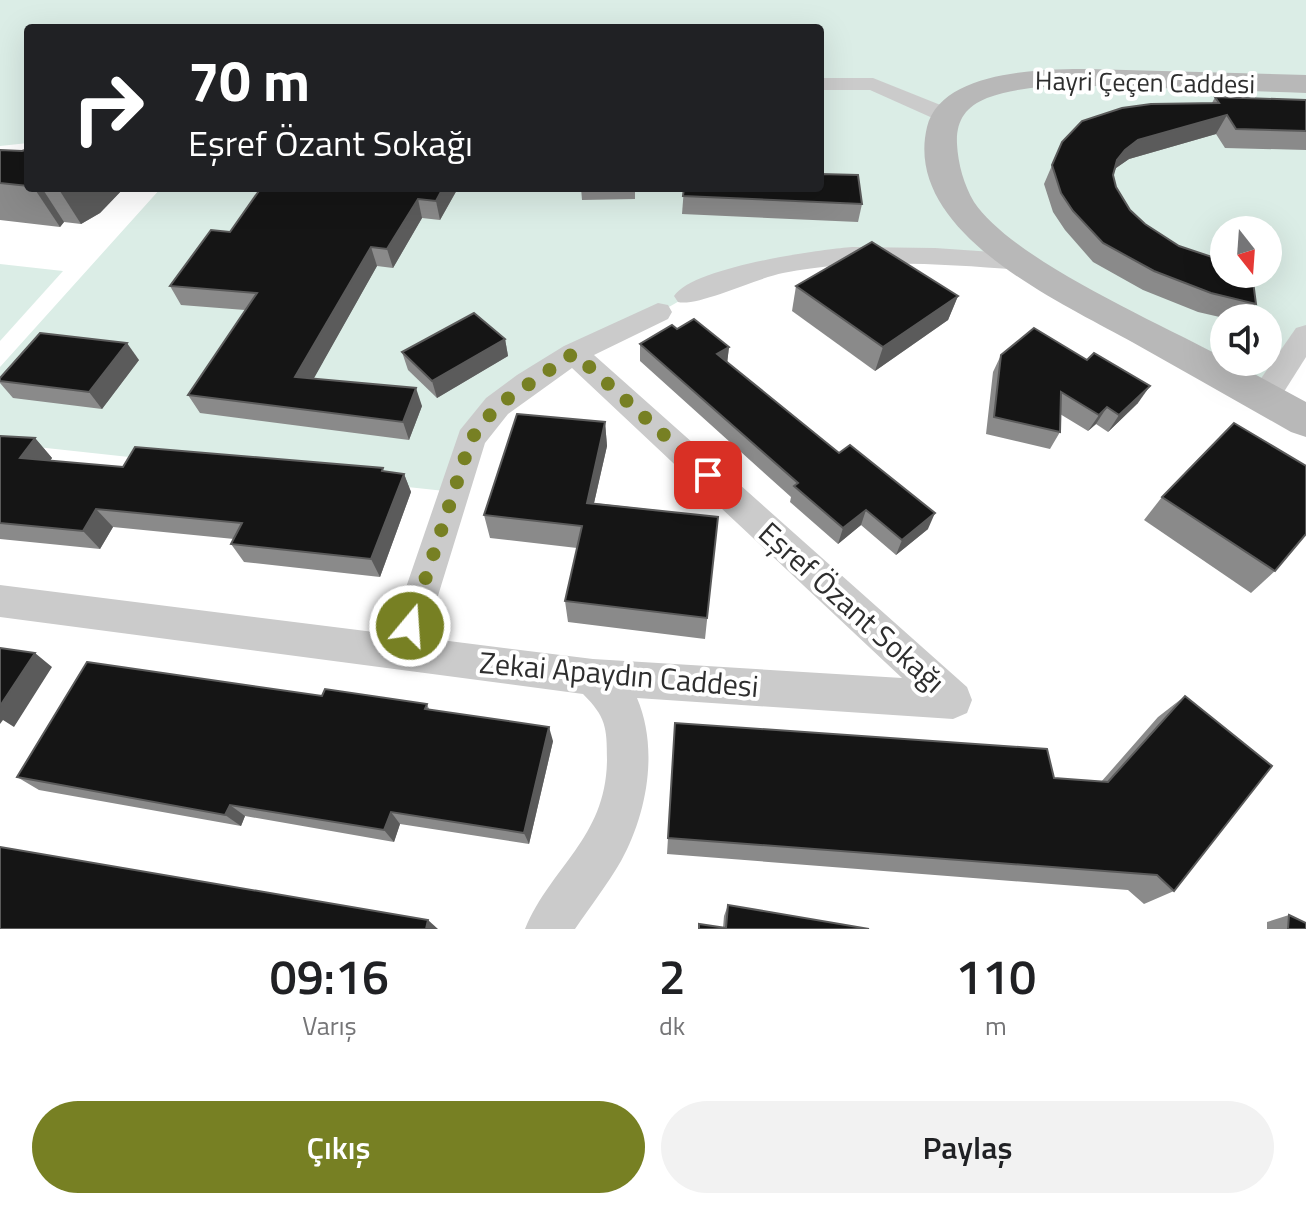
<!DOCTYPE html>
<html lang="tr">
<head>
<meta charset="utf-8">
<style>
  :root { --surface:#fff; --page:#f2f2f2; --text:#202124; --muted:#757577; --accent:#778023 }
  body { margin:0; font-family:"Titillium Web",sans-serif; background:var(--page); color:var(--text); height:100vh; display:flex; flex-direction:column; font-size:30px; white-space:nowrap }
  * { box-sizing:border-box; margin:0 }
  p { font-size:26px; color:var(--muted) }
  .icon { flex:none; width:44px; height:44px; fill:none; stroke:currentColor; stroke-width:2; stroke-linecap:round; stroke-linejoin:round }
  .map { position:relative; height:929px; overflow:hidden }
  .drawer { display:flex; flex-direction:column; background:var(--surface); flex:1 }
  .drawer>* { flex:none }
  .top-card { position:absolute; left:24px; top:24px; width:800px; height:168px; border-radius:8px; box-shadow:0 8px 32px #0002; background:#202124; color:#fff; overflow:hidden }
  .needle { width:52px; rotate:163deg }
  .controls { position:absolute; left:1210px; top:216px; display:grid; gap:16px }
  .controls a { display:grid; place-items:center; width:72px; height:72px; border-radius:50%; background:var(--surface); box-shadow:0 8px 32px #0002; font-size:40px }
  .pin { position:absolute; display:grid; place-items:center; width:68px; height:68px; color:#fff; margin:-34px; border-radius:16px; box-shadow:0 4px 12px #0006 }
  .me { position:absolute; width:88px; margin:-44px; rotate:18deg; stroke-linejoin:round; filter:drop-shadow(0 0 6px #0008) }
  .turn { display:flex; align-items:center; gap:28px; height:168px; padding:0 32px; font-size:36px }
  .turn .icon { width:104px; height:104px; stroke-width:2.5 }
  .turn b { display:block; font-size:56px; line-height:68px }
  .eta { display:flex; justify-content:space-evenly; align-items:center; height:136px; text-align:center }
  .eta b { font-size:48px; font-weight:600; line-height:56px }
  .button { display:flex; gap:16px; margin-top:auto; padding:16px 32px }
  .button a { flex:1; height:92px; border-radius:48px; background:var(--accent); color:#fff; font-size:32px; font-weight:600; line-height:92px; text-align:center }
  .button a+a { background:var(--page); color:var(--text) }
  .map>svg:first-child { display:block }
  .green { fill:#dbede6; fill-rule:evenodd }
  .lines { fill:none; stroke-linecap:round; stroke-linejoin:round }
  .street { fill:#cbcbcb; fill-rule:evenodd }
  .secondary { fill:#b8b8b8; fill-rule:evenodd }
  .wall { fill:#8a8a8a }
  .shaded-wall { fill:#5b5b5b }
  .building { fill:#151515; stroke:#5b5b5b; stroke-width:2 }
  .route { stroke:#778023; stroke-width:14; stroke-dasharray:0 25.2 }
  .labels { text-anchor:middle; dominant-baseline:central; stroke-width:8; stroke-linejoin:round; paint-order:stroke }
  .far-street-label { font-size:26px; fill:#2e2e2e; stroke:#fff }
  .street-label { font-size:30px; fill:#2e2e2e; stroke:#fff }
</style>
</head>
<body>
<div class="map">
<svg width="1306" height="929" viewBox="0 0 1306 929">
  <rect width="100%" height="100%" fill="#fff"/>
  <g class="green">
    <path d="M0,0h1306v335l-42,63 -242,-136 -181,-8 -153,42 -191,110 -43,86 -454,-49v-76l161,-179h659v-160h-792v115l-28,3zM1224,230h44v44h-44zM1224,318h44v44h-44z"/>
    <polygon points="0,264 63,271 0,341"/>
  </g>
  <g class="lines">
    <g class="street">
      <polygon points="820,78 873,78 953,110 956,115 953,120 937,120 870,90 820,90"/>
      <path d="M852,247l83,1 86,6 9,2 4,6 -4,6 -9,2c-80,-6 -159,-12 -238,3 -26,5 -86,34 -105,29l-4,-6c19,-29 143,-46 178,-49z"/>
      <path d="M658,303l10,2 4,7 -4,7 -74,36 373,332 5,13 -5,13 -14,6 -316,-21c22,51 10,116 -16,163 -14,24 -31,46 -46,68h-50c27,-64 81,-91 82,-169 0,-33 -1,-43 -24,-66l-583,-77v-32l390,49 70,-204 26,-32 31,-23 47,-29zM572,368l330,310 -309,-19 -168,-21 60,-195 23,-29z"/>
      <polygon points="1306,325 1306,357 1275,406 1264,409 1253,406 1249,398 1253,390 1296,328"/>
    </g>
    <path class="secondary" d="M1089,69l217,6v18c-58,-2 -117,-4 -175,-6 -48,-1 -99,-5 -144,11 -22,9 -31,23 -30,46 1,20 7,41 17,58 39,58 185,121 250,156v4h8l74,40v35l-15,-5c-53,-30 -106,-60 -159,-90 -72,-40 -230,-110 -205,-215 14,-57 116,-58 162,-58z"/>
  </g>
  <g class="wall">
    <polygon points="1215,97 1306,100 1306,150 1225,148 1216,134 1129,159 1116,168 1113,175 1116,187 1130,210 1145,224 1256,304 1246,318 1224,318 1198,312 1143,290 1093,262 1065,230 1053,212 1044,184 1062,142 1212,103"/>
    <polygon points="28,149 28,188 124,188 100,213 81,224 64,222 60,227 0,220 0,150 22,151"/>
    <polygon points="458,188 440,220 422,218 393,268 377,266 313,379 422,406 409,440 200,413 188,395 245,310 181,305 170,286 230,232"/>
    <polygon points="581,188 635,188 635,199 582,200"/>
    <polygon points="684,188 862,204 858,222 682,214"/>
    <polygon points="796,286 958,296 948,320 875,371 792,311"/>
    <polygon points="505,339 508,356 437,398 408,370 402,352"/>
    <polygon points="640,344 729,347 727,363 928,529 896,555 861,525 838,544 790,502 791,497 640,361"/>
    <polygon points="1001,355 1138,403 1108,432 1096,424 1088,431 1060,414 1060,432 1050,449 986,434 993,372"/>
    <polygon points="139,360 102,409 13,398 0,383 0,378"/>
    <polygon points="605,422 607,446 594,503 718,517 705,639 568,622 565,601 577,548 490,538 484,515"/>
    <polygon points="0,436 35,438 52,458 50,461 123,467 384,472 404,474 411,492 380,577 244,562 231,544 234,539 113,527 100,549 0,539"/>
    <polygon points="1162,497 1275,571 1251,593 1144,520"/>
    <polygon points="322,696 427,704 429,709 553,741 529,844 400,824 394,842 245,816 241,826 39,790 17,777"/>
    <polygon points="1185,696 1174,891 1144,904 1128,890 667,854 675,723 1054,778 1101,782 1158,717"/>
    <polygon points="728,905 869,929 723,928 724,916"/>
    <polygon points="1289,915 1306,929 1267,929 1267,922"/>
  </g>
  <g class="shaded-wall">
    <polygon points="1227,115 1216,134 1129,159 1116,168 1108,179 1117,160 1125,150 1138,140"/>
    <polygon points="34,188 42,188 64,222 60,227"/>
    <polygon points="58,188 124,188 100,213 81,224"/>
    <polygon points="443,188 458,188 440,220 436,201"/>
    <polygon points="418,199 422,218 393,268 387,249"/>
    <polygon points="371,247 377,266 304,396 295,377"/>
    <polygon points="958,296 948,320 875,371 883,347"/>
    <polygon points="505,339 508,356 437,398 432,381"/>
    <polygon points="127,343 139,360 102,409 89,392"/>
    <polygon points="729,347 727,364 717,354"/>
    <polygon points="1150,386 1138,403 1108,432 1119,415"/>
    <polygon points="416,388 422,406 409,440 403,422"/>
    <polygon points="1107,407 1096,424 1088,431 1099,415"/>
    <polygon points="605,422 607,446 589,525 587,503"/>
    <polygon points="35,438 52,458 38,477 20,458"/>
    <polygon points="404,474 411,492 380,577 371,559"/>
    <polygon points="96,509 113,527 100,549 83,531"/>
    <polygon points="866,510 861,525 838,544 843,528"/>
    <polygon points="935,513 928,529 896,555 902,540"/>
    <polygon points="35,653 52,667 14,727 3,720 0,724 0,706"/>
    <polygon points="549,727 553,741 529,844 524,833"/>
    <polygon points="230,805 245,816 241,826 225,815"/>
    <polygon points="391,812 400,824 394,842 384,830"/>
    <polygon points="428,920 438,929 426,929"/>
  </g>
  <g class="building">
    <polygon points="1215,97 1306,100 1306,131 1236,129 1227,115 1138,140 1125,150 1117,160 1113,175 1116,187 1130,210 1145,224 1179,246 1224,261 1224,274 1252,274 1256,304 1211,293 1154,271 1103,243 1073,211 1061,193 1052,165 1062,142 1082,121 1122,108 1151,104 1219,103"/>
    <polygon points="28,149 28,186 0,183 0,150 22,151"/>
    <polygon points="820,174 858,175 862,204 683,196 684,188 820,188"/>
    <polygon points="261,188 443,188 436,201 418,199 387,249 371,247 295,377 416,388 403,422 188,395 257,293 170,286 211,230 230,232"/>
    <polygon points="872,242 958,296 883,347 796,286"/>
    <polygon points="474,313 505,339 432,381 402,352"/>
    <polygon points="694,319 729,347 717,354 839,453 850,445 935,513 902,540 866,510 843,528 794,486 798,483 640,344 672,325 677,329"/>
    <polygon points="1034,328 1087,360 1094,353 1150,386 1119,415 1107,407 1099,415 1061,392 1060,432 994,417 1001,355"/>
    <polygon points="40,333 127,343 89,392 0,381 0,378"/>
    <polygon points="517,414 605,422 587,503 718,517 707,618 565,601 582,526 484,515"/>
    <polygon points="1234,423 1306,466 1306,534 1275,571 1162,497"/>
    <polygon points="0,436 35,438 20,458 123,467 135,447 383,468 382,471 404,474 371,559 231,544 242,523 96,509 83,531 0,523"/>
    <polygon points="0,648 35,653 0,706"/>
    <polygon points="87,662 322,696 325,689 427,704 425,709 549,727 524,833 391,812 384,830 230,805 225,815 17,777"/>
    <polygon points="1185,696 1272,766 1174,891 1157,875 668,838 675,723 1047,749 1054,778 1108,782"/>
    <polygon points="0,847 428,920 426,929 0,929"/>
    <polygon points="728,905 869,929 699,929 699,924 726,928"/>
    <polygon points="1289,915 1306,923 1306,929 1288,929"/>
  </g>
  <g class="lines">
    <polyline class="route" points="410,626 471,439 497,406 574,353 708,475"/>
  </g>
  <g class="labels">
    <g class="far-street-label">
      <text transform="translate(1145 82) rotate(1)">Hayri Çeçen Caddesi</text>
    </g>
    <g class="street-label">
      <text transform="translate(852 607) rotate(42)">Eşref Özant Sokağı</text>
      <text transform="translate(619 674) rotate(5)">Zekai Apaydın Caddesi</text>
    </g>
  </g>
</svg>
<div class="controls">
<a><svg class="needle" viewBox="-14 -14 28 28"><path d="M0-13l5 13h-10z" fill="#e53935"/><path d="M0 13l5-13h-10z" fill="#757577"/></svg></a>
<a><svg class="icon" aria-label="sound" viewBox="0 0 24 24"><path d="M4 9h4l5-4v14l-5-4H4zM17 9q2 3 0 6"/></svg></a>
</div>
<div class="pin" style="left:708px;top:475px;background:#d93025"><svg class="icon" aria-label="arrive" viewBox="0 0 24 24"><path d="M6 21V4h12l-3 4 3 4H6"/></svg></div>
<svg class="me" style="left:410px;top:626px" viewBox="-20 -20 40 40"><circle r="17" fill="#778023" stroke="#fff" stroke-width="3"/><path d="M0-11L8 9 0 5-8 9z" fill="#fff"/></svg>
<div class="top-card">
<div class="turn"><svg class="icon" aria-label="right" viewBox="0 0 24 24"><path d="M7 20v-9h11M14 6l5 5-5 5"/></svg><div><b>70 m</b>Eşref Özant Sokağı</div></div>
</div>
</div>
<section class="drawer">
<div class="eta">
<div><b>09:16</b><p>Varış</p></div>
<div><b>2</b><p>dk</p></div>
<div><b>110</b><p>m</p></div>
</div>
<div class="button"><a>Çıkış</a><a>Paylaş</a></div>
</section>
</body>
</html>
